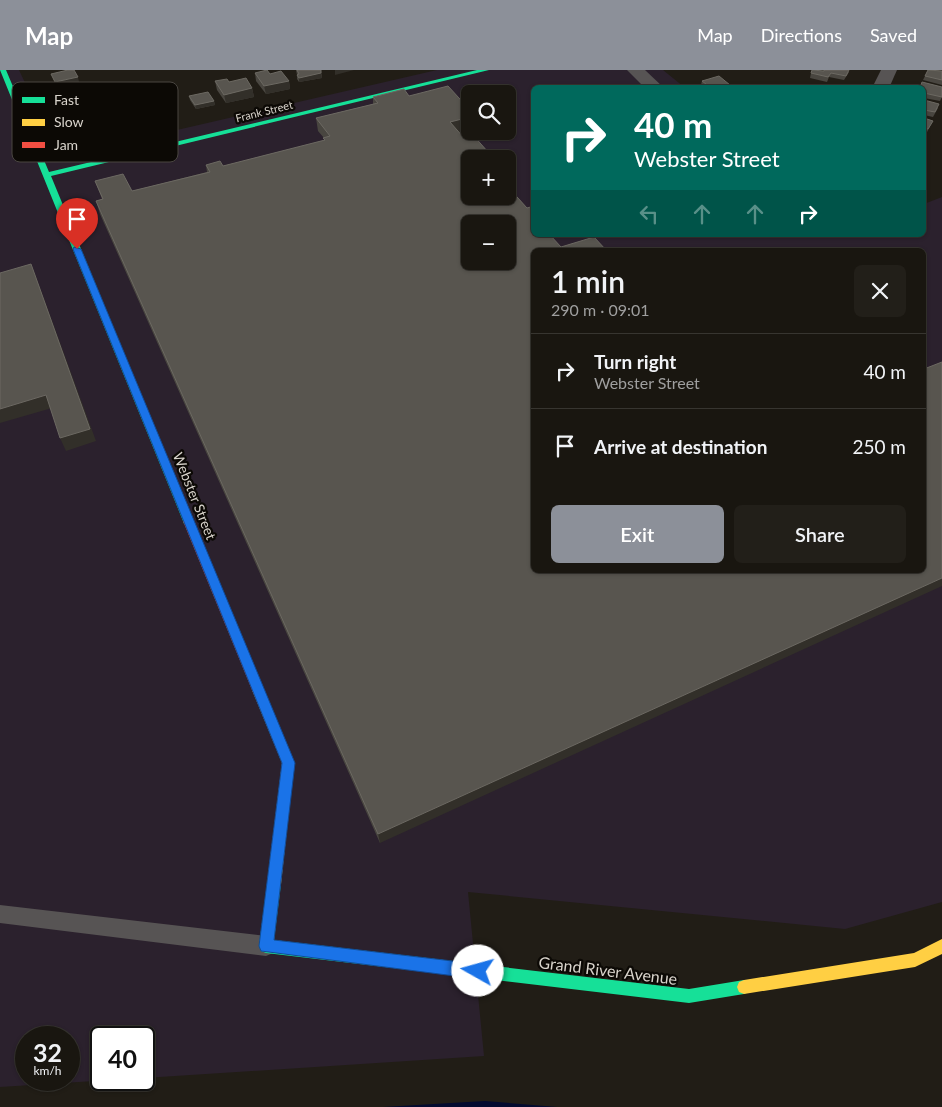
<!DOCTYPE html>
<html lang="en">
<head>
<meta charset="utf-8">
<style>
  :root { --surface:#191610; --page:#221f19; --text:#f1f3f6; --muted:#9f9f9f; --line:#373530; --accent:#8c9099 }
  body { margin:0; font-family:Lato,sans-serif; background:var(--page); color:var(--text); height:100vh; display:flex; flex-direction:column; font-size:19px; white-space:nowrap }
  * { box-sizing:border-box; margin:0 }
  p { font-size:16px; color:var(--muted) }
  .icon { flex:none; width:28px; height:28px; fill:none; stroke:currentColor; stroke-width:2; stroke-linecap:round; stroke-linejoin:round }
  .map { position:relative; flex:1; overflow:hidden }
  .drawer { position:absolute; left:531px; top:178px; width:395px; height:325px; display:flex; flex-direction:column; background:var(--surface); border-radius:8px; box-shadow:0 1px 4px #0004,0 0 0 1px var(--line) }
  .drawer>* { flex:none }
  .top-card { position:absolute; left:531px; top:15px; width:395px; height:152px; border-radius:8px; box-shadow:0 1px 4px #0004,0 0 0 1px var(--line); background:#00695c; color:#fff; overflow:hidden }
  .fabs { position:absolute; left:461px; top:15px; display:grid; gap:10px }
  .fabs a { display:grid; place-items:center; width:55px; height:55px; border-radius:8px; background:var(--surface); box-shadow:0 1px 4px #0004,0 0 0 1px var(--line); font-size:25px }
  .speed { position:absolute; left:15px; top:956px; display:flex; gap:10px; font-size:25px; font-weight:700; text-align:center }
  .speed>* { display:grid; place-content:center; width:65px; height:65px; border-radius:50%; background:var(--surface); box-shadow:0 1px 4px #0004,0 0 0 1px var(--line); line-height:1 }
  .speed small { font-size:12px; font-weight:400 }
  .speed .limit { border:2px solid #111; border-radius:8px; background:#fff; color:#111 }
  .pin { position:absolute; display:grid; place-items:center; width:42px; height:42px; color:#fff; margin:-51px -21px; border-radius:50% 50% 50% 0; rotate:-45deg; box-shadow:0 0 5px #0007 }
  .pin .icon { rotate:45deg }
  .me { position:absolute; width:55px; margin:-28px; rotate:277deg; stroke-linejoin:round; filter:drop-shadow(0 0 4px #0008) }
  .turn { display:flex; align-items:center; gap:18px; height:105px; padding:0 20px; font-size:22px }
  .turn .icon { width:65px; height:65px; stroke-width:2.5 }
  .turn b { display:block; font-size:35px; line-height:42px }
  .lanes { display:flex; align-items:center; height:48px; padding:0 20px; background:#0003; justify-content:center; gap:25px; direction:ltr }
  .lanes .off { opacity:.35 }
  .round { display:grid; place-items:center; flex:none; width:52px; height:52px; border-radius:8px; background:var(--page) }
  .headline { display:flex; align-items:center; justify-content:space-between; height:85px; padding:0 20px }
  h1 { font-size:30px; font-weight:600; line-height:38px }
  .primary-button { display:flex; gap:10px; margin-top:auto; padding:10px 20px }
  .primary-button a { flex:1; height:58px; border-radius:8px; background:var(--accent); color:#fff; font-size:20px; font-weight:600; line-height:58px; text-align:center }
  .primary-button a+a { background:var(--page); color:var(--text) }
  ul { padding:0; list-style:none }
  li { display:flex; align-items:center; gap:15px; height:75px; padding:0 20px; border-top:1px solid var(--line) }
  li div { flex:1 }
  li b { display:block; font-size:19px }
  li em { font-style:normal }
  header { display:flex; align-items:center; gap:30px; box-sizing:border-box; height:70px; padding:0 25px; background:var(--accent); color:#fff }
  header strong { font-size:24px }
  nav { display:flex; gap:28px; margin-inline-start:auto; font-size:18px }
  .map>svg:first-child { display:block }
  .industrial { fill:#2b212d; fill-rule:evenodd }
  .water { fill:#030a2f }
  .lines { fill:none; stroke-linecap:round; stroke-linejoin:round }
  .lane { fill:#575454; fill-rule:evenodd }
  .street { fill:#575454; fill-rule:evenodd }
  .fast { fill:#16e098; fill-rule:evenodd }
  .slow { fill:#ffcf43; fill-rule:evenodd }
  .jam { fill:#f24e42; fill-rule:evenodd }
  .wall { fill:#494640 }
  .shaded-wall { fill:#322f29 }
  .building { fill:#58554f; stroke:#6c6962; fill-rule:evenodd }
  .route { fill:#1a73e8; stroke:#114b97 }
  .labels { text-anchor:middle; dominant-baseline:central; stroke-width:4.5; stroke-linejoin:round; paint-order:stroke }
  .far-street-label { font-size:11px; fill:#d9d4cc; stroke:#0c0905 }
  .street-label { font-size:14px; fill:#d9d4cc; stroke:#0c0905 }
  .near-street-label { font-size:16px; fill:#d9d4cc; stroke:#0c0905 }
  .key { fill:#0c0905; stroke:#4a4641; stroke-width:1 }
  .key-label { font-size:14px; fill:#d9d4cc }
</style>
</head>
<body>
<header>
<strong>Map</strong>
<nav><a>Map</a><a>Directions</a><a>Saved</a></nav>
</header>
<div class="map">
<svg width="942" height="1037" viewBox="0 0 942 1037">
  <rect width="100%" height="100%" fill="#211d16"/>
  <path class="industrial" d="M0,0h19l41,87 377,-87h226l21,17 -150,1v147h390v-31l18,-7v705l-97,27 -377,-37 16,164 -340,22v-40h-43v42h9l-110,7zM470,24h38v37h-38zM470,89h38v37h-38zM470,154h38v37h-38zM534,180h390v320h-390zM26,968h43v42h-43z"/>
  <polygon class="water" points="485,1031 557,1037 383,1037"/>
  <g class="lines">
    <polygon class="lane" points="0,835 266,866 273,869 276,876 273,883 266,886 0,853"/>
    <g class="street">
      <polygon points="627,0 645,0 664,18 645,18"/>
      <polygon points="881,0 897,0 889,18 872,18"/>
    </g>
    <g class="fast">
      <polygon points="0,0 6,0 49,102 477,0 489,0 51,106 193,451 192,454 184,454 183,451"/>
      <polygon points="274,807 279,809 281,814 274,870 689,919 744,910 749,912 751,917 749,922 744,924 689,933 266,883 261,881 259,876 267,814 269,809"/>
    </g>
    <g class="slow">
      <polygon points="258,615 262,616 264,620 294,693 281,814 279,819 274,821 269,819 267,814 282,693 252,620 254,616"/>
      <polygon points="942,869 942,884 915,897 744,924 739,922 737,917 739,912 744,910 914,883"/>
    </g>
    <polygon class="jam" points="188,447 193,451 264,620 262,624 258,625 254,624 252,620 183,451"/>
  </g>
  <g class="wall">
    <polygon points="296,0 321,0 322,8 299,12 297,9 297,5"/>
    <polygon points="928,0 942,1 942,15 923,10"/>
    <polygon points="824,1 849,2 844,10 829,7 827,12 810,8 811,3"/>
    <polygon points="255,3 270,4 289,11 290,19 266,24 256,11"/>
    <polygon points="215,11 229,12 252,18 254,27 226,33 217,20"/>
    <polygon points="702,11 730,18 704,18 701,15"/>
    <polygon points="924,18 942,27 940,31 924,28"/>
    <polygon points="189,26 214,31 215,35 196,39 190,30"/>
    <polygon points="409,26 470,60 459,63 470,89 534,165 553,165 380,773 100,144 96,131 102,129 95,111 132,121 207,102 206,95 223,96 324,71 324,68 318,61 316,48 373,34 373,27"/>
    <polygon points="924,30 938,38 933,47 924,45"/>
    <polygon points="148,31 166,32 177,42 178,46 157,48 150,35"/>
    <polygon points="924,48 933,51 926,64 924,63"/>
  </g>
  <g class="shaded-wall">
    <polygon points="335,0 354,0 335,5"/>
    <polygon points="321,3 322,8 299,12 299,8"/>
    <polygon points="78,7 79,12 56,17 55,12"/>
    <polygon points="289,11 290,19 266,24 264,16"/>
    <polygon points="730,15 730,18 719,18"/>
    <polygon points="252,18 254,27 226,33 224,25"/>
    <polygon points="93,21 94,26 65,34 63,30"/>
    <polygon points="214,31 215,35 196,39 195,35"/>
    <polygon points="97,40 98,45 73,49 72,45"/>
    <polygon points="177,42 178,46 157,48 156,44"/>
    <polygon points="470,47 470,60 450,65 450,52"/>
    <polygon points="111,60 112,64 92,69 90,64"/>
    <polygon points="488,82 488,89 478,89 478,85"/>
    <polygon points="31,194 36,207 96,371 66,381 60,368"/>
    <polygon points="46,325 52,338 0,353 0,339"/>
    <polygon points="942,508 942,516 380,773 378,764"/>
  </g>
  <g class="building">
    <polygon points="68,0 74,0 78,7 55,12 51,4"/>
    <polygon points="267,0 270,4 281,1 289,11 264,16 255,3"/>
    <polygon points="297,0 321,0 321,3 299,8 297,5 299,4"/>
    <polygon points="812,0 824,1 824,0 849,0 846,6 831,3 828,7 811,3"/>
    <polygon points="928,0 942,1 942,10 925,6"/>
    <polygon points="719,6 730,15 719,18 711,18 702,11"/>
    <polygon points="246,8 252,18 224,25 215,11 227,9 229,12"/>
    <polygon points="922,12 942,17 942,27 924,23 924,18 920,18"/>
    <path d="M448,16l22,24v7l-20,5 14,16 9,-3 15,17 -10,3 4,4h-12v37h38v-9l19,21 7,-2v29h16l11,12 33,-10 12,13h-72v320h390v-201l18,-7v216l-564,256 -282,-633 7,-2 -8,-18 28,-7 9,17 78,-19 -4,-7 14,-4 3,5 102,-26 -2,-2 7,-2 -14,-18 62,-15 -5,-6 31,-8 5,7zM470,154h38v37h-38z"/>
    <polygon points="808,16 812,18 803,18"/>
    <polygon points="208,22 214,31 195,35 189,26"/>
    <polygon points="924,30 939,34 935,42 924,40"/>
    <polygon points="924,48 933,51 928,59 924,58"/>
    <polygon points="31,194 90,359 60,368 46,325 0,339 0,203"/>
  </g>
  <polygon class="route" points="74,177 81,179 295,693 274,870 478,894 483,896 485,901 483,906 478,909 261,881 259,876 282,693 73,179"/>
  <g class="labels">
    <g class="far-street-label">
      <text transform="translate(264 41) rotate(-14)">Frank Street</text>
    </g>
    <g class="street-label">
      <text transform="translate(195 426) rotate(68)">Webster Street</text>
    </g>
    <g class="near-street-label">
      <text transform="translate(608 900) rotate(7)">Grand River Avenue</text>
    </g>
  </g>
  <rect x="12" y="12" width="166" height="80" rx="8" class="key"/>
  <rect x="22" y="27" width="23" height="6" fill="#16e098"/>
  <rect x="22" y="49" width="23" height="7" fill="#ffcf43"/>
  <rect x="22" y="72" width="23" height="6" fill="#f24e42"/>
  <g class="key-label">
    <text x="54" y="35">Fast</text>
    <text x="54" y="57">Slow</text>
    <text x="54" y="80">Jam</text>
  </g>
</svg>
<div class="fabs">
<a><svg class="icon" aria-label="search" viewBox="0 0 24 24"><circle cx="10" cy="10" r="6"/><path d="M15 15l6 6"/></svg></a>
<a>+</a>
<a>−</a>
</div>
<div class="speed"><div>32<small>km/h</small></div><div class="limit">40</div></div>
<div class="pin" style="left:77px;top:179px;background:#d93025"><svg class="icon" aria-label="arrive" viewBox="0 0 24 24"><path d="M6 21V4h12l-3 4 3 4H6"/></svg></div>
<svg class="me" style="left:478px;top:901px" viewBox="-20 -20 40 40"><circle r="19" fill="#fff"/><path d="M0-13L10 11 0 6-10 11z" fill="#1a73e8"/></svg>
<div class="top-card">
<div class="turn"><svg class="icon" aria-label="right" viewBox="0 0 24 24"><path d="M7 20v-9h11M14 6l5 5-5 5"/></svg><div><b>40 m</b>Webster Street</div></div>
<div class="lanes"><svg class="icon off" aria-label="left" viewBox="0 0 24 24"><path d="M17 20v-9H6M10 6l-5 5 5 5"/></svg><svg class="icon off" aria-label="ahead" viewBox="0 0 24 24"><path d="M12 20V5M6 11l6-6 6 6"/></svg><svg class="icon off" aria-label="ahead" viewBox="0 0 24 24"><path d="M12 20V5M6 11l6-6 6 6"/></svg><svg class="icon" aria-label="right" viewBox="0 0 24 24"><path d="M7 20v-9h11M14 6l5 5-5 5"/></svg></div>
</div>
<section class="drawer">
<div class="headline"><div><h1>1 min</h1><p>290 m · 09:01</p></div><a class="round"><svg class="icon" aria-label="close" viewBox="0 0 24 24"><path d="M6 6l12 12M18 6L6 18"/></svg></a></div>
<ul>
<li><svg class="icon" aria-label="right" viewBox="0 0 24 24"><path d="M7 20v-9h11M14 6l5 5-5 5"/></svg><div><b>Turn right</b><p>Webster Street</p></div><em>40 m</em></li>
<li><svg class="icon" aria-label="arrive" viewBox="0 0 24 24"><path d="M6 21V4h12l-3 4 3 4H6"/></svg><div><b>Arrive at destination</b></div><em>250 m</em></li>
</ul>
<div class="primary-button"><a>Exit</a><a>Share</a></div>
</section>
</div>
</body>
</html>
